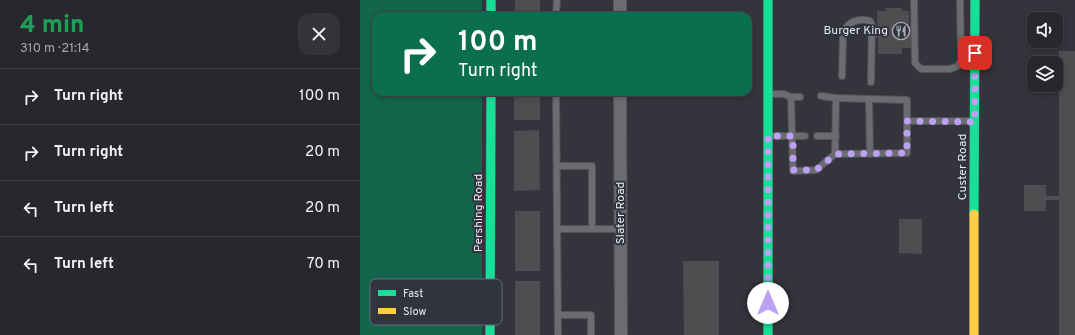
<!DOCTYPE html>
<html lang="en">
<head>
<meta charset="utf-8">
<style>
  :root { --surface:#27282d; --page:#333439; --text:#f1f3f6; --muted:#a4a6aa; --line:#434449 }
  body { margin:0; font-family:Overpass,sans-serif; background:var(--page); color:var(--text); height:100vh; display:flex; flex-direction:column; font-size:15px; white-space:nowrap }
  * { box-sizing:border-box; margin:0 }
  p { font-size:13px; color:var(--muted) }
  .icon { flex:none; width:22px; height:22px; fill:none; stroke:currentColor; stroke-width:2; stroke-linecap:round; stroke-linejoin:round }
  .map { position:relative; flex:1; overflow:hidden }
  .panel { display:flex; flex-direction:column; background:var(--surface); width:360px }
  .panel>* { flex:none }
  .hud { position:absolute; left:12px; top:12px; width:380px; height:84px; border-radius:12px; box-shadow:0 2px 6px #0003,0 0 0 1px var(--line); background:#0b6e4f; color:#fff; overflow:hidden }
  .controls { position:absolute; left:667px; top:12px; display:grid; gap:8px }
  .controls a { display:grid; place-items:center; width:36px; height:36px; border-radius:8px; background:var(--surface); box-shadow:0 2px 6px #0003,0 0 0 1px var(--line); font-size:20px }
  .pin { position:absolute; display:grid; place-items:center; width:34px; height:34px; color:#fff; margin:-17px; border-radius:8px; box-shadow:0 2px 6px #0006 }
  .me { position:absolute; width:44px; margin:-22px; rotate:0deg; stroke-linejoin:round; filter:drop-shadow(0 0 3px #0008) }
  .turn { display:flex; align-items:center; gap:14px; height:84px; padding:0 20px; font-size:18px }
  .turn .icon { width:52px; height:52px; stroke-width:2.5 }
  .turn b { display:block; font-size:28px; line-height:34px }
  .round { display:grid; place-items:center; flex:none; width:42px; height:42px; border-radius:12px; background:var(--page) }
  .head { display:flex; align-items:center; justify-content:space-between; height:68px; padding:0 20px }
  h1 { font-size:24px; font-weight:800; line-height:30px; color:#1e9e55 }
  ul { padding:0; list-style:none }
  li { display:flex; align-items:center; gap:12px; height:56px; padding:0 20px; border-top:1px solid var(--line) }
  li div { flex:1 }
  li b { display:block; font-size:15px }
  li em { font-style:normal }
  main { display:flex; flex:1; min-height:0 }
  .map>svg:first-child { display:block }
  .green { fill:#13654b }
  .building { fill:#4f4d4f }
  .lines { fill:none; stroke-linecap:round; stroke-linejoin:round }
  .lane-casing { stroke:#525358; stroke-width:8 }
  .street-casing { stroke:#525358; stroke-width:14 }
  .fast-casing { stroke:#525358; stroke-width:10 }
  .slow-casing { stroke:#525358; stroke-width:10 }
  .lane { stroke:#6b6c72; stroke-width:6 }
  .street { stroke:#6b6c72; stroke-width:12 }
  .fast { stroke:#16e098; stroke-width:9 }
  .slow { stroke:#ffcf43; stroke-width:9 }
  .route { stroke:#bca0f2; stroke-width:7; stroke-dasharray:0 12.6 }
  .labels { text-anchor:middle; dominant-baseline:central; stroke-width:4; stroke-linejoin:round; paint-order:stroke }
  .poi-label { font-size:12px; fill:#e9eaf1; stroke:#31333f; text-anchor:end }
  .street-label { font-size:12px; fill:#e9eaf1; stroke:#31333f }
  .key { fill:#31333f; stroke:#686a74; stroke-width:1 }
  .key-label { font-size:11px; fill:#e9eaf1 }
</style>
</head>
<body>
<main>
<section class="panel">
<div class="head"><div><h1>4 min</h1><p>310 m · 21:14</p></div><a class="round"><svg class="icon" aria-label="close" viewBox="0 0 24 24"><path d="M6 6l12 12M18 6L6 18"/></svg></a></div>
<ul>
<li><svg class="icon" aria-label="right" viewBox="0 0 24 24"><path d="M7 20v-9h11M14 6l5 5-5 5"/></svg><div><b>Turn right</b></div><em>100 m</em></li>
<li><svg class="icon" aria-label="right" viewBox="0 0 24 24"><path d="M7 20v-9h11M14 6l5 5-5 5"/></svg><div><b>Turn right</b></div><em>20 m</em></li>
<li><svg class="icon" aria-label="left" viewBox="0 0 24 24"><path d="M17 20v-9H6M10 6l-5 5 5 5"/></svg><div><b>Turn left</b></div><em>20 m</em></li>
<li><svg class="icon" aria-label="left" viewBox="0 0 24 24"><path d="M17 20v-9H6M10 6l-5 5 5 5"/></svg><div><b>Turn left</b></div><em>70 m</em></li>
</ul>
</section>
<div class="map">
<svg width="715" height="335" viewBox="0 0 715 335">
  <rect width="100%" height="100%" fill="#34353c"/>
  <polygon class="green" points="0,0 122,0 122,16 16,16 16,92 122,92 122,335 0,335"/>
  <g class="building">
    <rect x="155" y="0" width="25" height="16"/>
    <polygon points="526,8 542,8 542,11 549,11 549,26 551,26 551,48 542,48 542,54 518,54 518,37 516,38 516,29 517,29 517,11 526,11"/>
    <polygon points="699,51 715,51 715,335 699,335 699,200 686,200 686,211 664,211 664,185 686,185 686,196 699,196"/>
    <rect x="154" y="92" width="26" height="28"/>
    <polygon points="179,130 180,190 154,191 154,131"/>
    <rect x="155" y="211" width="25" height="60"/>
    <polygon points="539,219 562,219 562,254 539,253"/>
    <polygon points="323,261 359,261 359,335 324,335"/>
    <rect x="155" y="281" width="25" height="54"/>
  </g>
  <g class="lines">
    <defs>
      <g id="lane">
        <polyline points="554,0 555,63 561,69 590,69 598,66 601,60 600,0"/>
        <polyline points="196,16 197,0"/>
        <path d="M482,76l1,-41c2,-12 15,-18 27,-14l2,4 -1,57"/>
        <polyline points="196,92 198,335"/>
        <polyline points="409,94 424,94 431,97 433,171 456,170 475,154 476,98 547,100 547,121 613,121"/>
        <polyline points="461,96 476,98"/>
        <polyline points="431,97 440,97"/>
        <polyline points="509,99 510,154"/>
        <polyline points="410,136 445,136"/>
        <polyline points="457,136 476,136"/>
        <polyline points="475,154 547,153 547,121"/>
        <polyline points="198,166 232,166 232,229 252,229 261,226"/>
        <polyline points="198,229 232,229"/>
        <polyline points="198,315 231,315 231,335"/>
      </g>
      <g id="street">
        <polyline points="260,0 260,16"/>
        <polyline points="260,92 261,335"/>
      </g>
      <g id="fast">
        <polyline points="131,0 131,16"/>
        <polyline points="408,0 408,335"/>
        <polyline points="614,214 615,0"/>
        <polyline points="130,335 131,92"/>
      </g>
      <polyline id="slow" points="614,335 614,214"/>
    </defs>
    <use href="#lane" class="lane-casing"/>
    <use href="#street" class="street-casing"/>
    <use href="#fast" class="fast-casing"/>
    <use href="#slow" class="slow-casing"/>
    <use href="#lane" class="lane"/>
    <use href="#street" class="street"/>
    <use href="#fast" class="fast"/>
    <use href="#slow" class="slow"/>
  </g>
  <g class="lines">
    <polyline class="route" points="408,303 408,136 433,136 433,170 456,170 476,154 547,153 547,121 615,122 615,53"/>
  </g>
  <defs>
    <symbol id="restaurant-ring" viewBox="-11 -11 22 22"><circle r="9.5" fill="#31333f" stroke="#aaabb2" stroke-width="1.5"/><path d="M-5-6h1v4h1v-4h1v4h1v-4h1v5L-1.5 .5V6h-2V.5L-5-1ZM5-6V6H3V1.5H1.5Q1.5-4 5-6Z" fill="#aaabb2"/></symbol>
  </defs>
  <g fill-rule="evenodd">
    <use href="#restaurant-ring" x="531" y="21" width="20" height="20"/>
  </g>
  <g class="labels">
    <g class="poi-label">
      <text x="528" y="31">Burger King</text>
    </g>
    <g class="street-label">
      <text transform="translate(603 167) rotate(-90)">Custer Road</text>
      <text transform="translate(119 213) rotate(-90)">Pershing Road</text>
      <text transform="translate(261 213) rotate(-90)">Slater Road</text>
    </g>
  </g>
  <rect x="10" y="279" width="132" height="46" rx="6" class="key"/>
  <rect x="18" y="290" width="18" height="6" fill="#16e098"/>
  <rect x="18" y="308" width="18" height="6" fill="#ffcf43"/>
  <g class="key-label">
    <text x="43" y="297">Fast</text>
    <text x="43" y="315">Slow</text>
  </g>
</svg>
<div class="controls">
<a><svg class="icon" aria-label="sound" viewBox="0 0 24 24"><path d="M4 9h4l5-4v14l-5-4H4zM17 9q2 3 0 6"/></svg></a>
<a><svg class="icon" aria-label="layers" viewBox="0 0 24 24"><path d="M12 4l9 5-9 5-9-5zM3 14l9 5 9-5"/></svg></a>
</div>
<div class="pin" style="left:615px;top:53px;background:#d93025"><svg class="icon" aria-label="arrive" viewBox="0 0 24 24"><path d="M6 21V4h12l-3 4 3 4H6"/></svg></div>
<svg class="me" style="left:408px;top:303px" viewBox="-20 -20 40 40"><circle r="19" fill="#fff"/><path d="M0-13L10 11 0 6-10 11z" fill="#bca0f2"/></svg>
<div class="hud">
<div class="turn"><svg class="icon" aria-label="right" viewBox="0 0 24 24"><path d="M7 20v-9h11M14 6l5 5-5 5"/></svg><div><b>100 m</b>Turn right</div></div>
</div>
</div>
</main>
</body>
</html>
